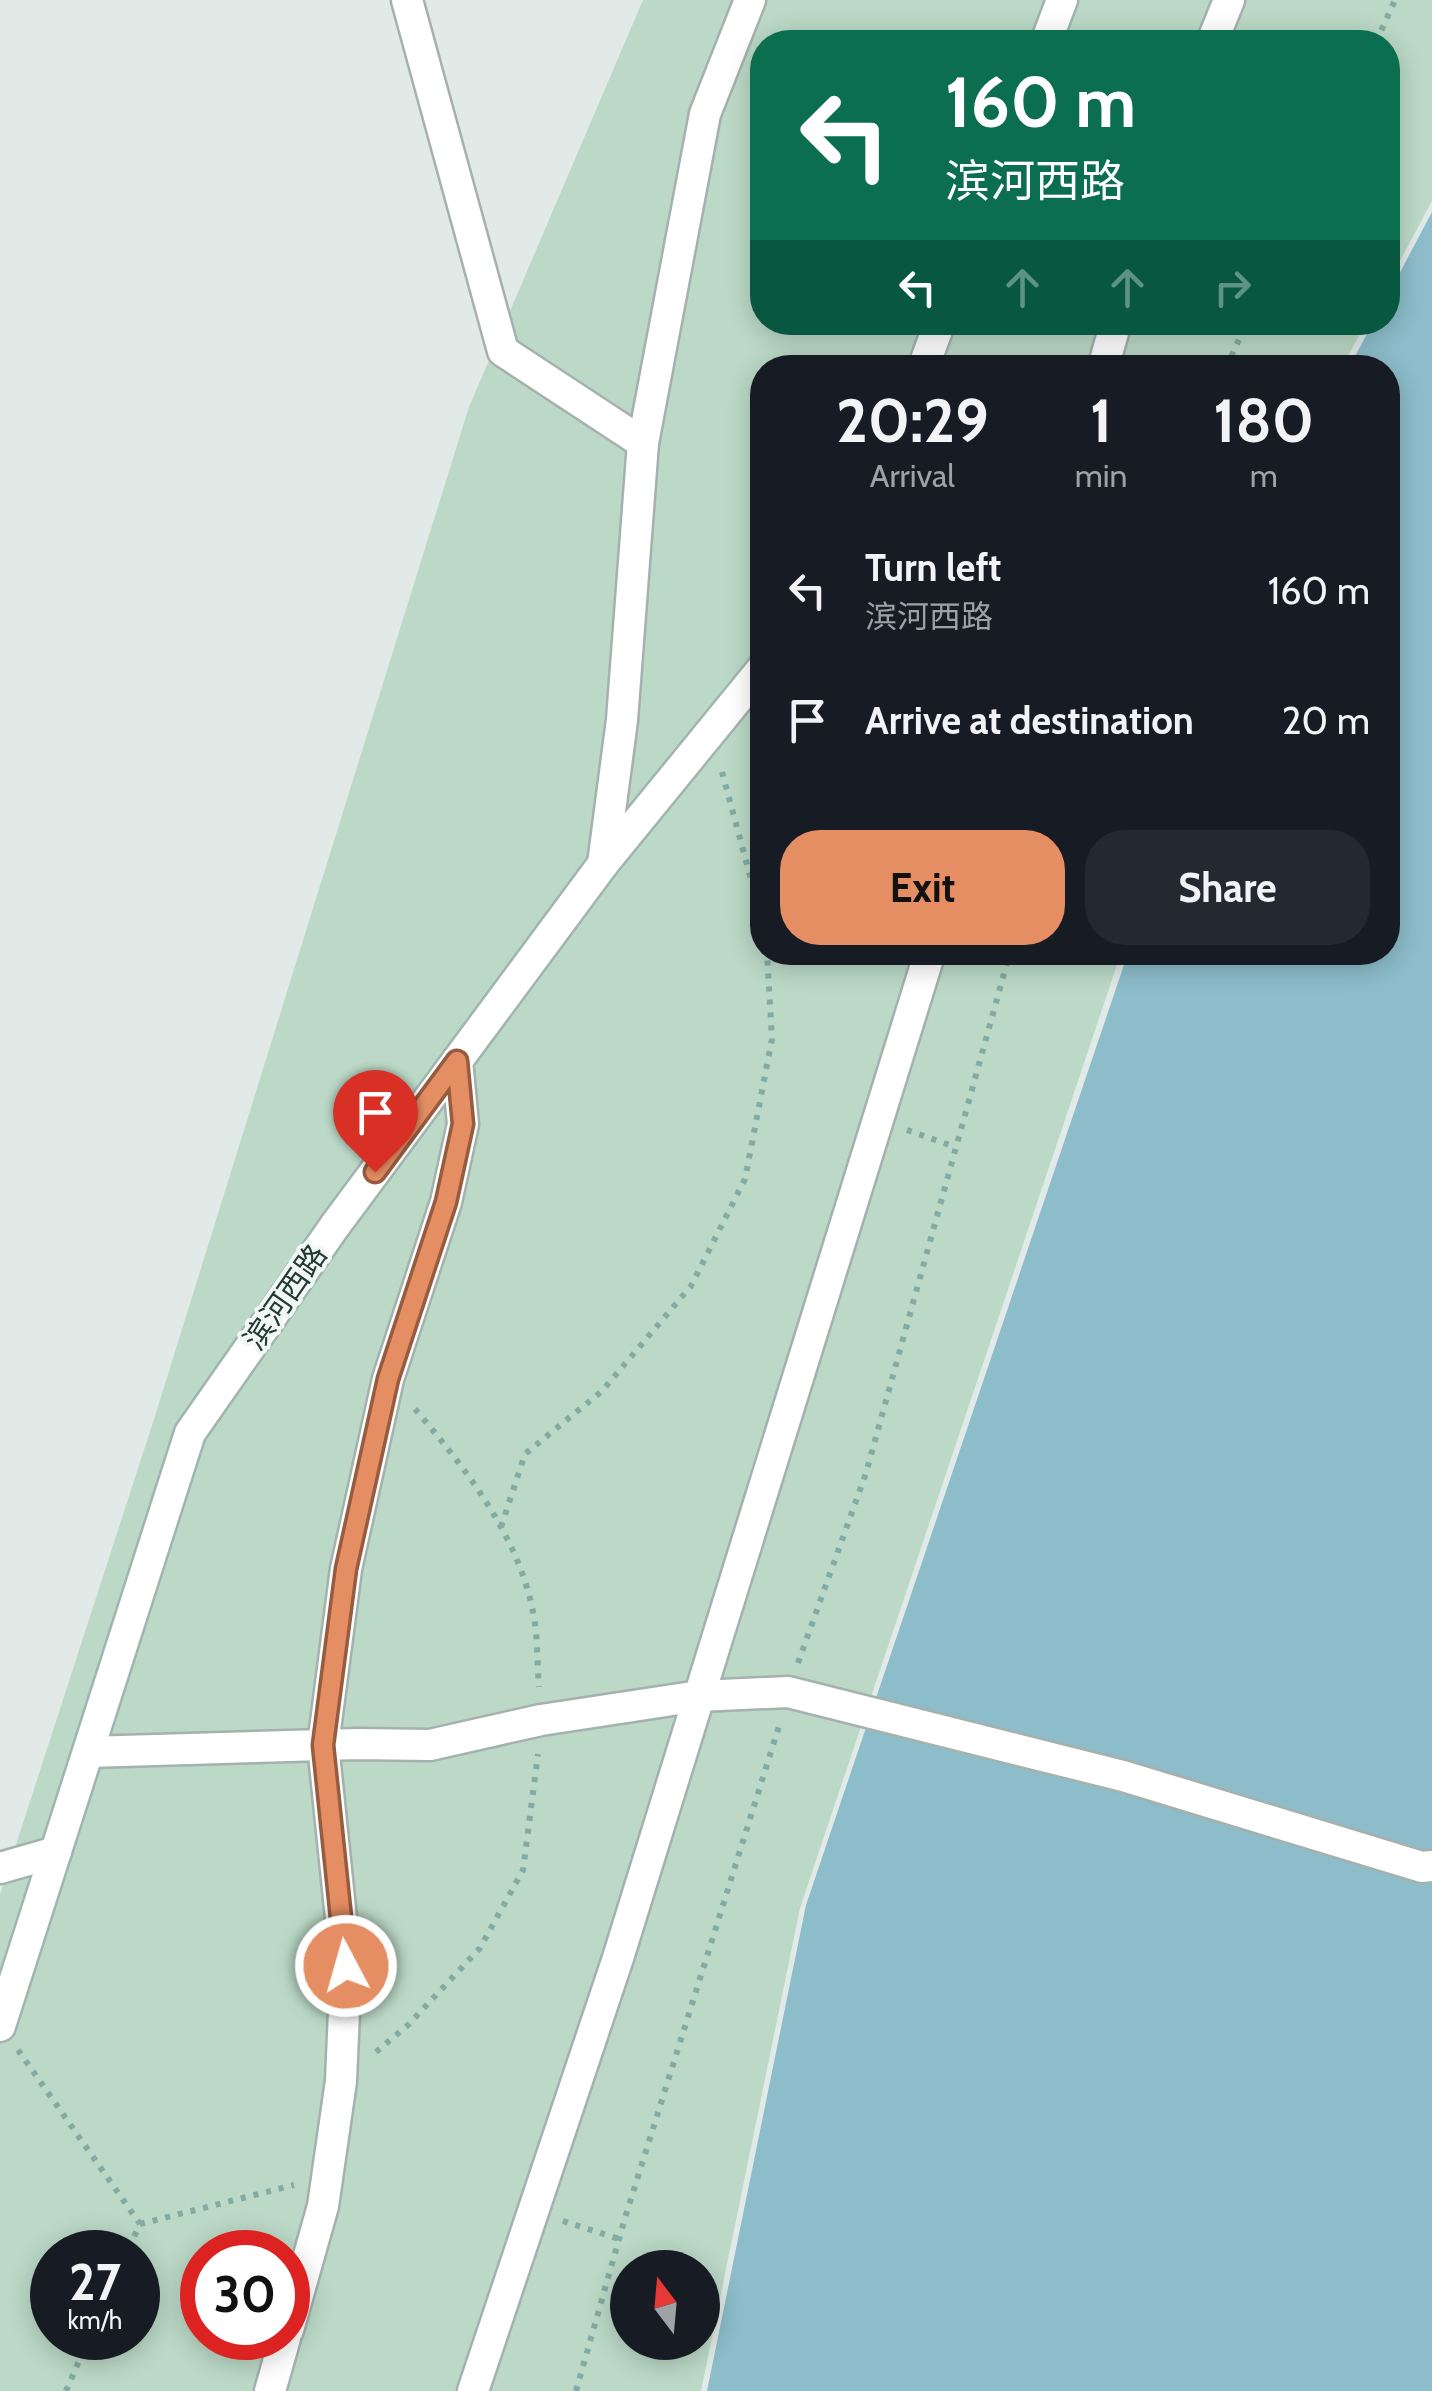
<!DOCTYPE html>
<html lang="en">
<head>
<meta charset="utf-8">
<style>
  :root { --surface:#171b24; --page:#242831; --text:#f1f3f6; --muted:#9ea1a6; --accent:#e58d63 }
  body { margin:0; font-family:Cabin,"Noto Sans SC",sans-serif; background:var(--page); color:var(--text); height:100vh; display:flex; flex-direction:column; font-size:38px; white-space:nowrap }
  * { box-sizing:border-box; margin:0 }
  p { font-size:32px; color:var(--muted) }
  .icon { flex:none; width:55px; height:55px; fill:none; stroke:currentColor; stroke-width:2; stroke-linecap:round; stroke-linejoin:round }
  .map { position:relative; flex:1; overflow:hidden }
  .sheet { position:absolute; left:750px; top:355px; width:650px; height:610px; display:flex; flex-direction:column; background:var(--surface); border-radius:40px; box-shadow:0 5px 25px #0003 }
  .sheet>* { flex:none }
  .hud { position:absolute; left:750px; top:30px; width:650px; height:305px; border-radius:40px; box-shadow:0 5px 25px #0003; background:#0b6e4f; color:#fff; overflow:hidden }
  .needle { width:65px; rotate:344deg }
  .tools { position:absolute; left:610px; top:2250px; display:grid; gap:20px }
  .tools a { display:grid; place-items:center; width:110px; height:110px; border-radius:50%; background:var(--surface); box-shadow:0 5px 25px #0003; font-size:50px }
  .speed { position:absolute; left:30px; top:2230px; display:flex; gap:20px; font-size:50px; font-weight:700; text-align:center }
  .speed>* { display:grid; place-content:center; width:130px; height:130px; border-radius:50%; background:var(--surface); box-shadow:0 5px 25px #0003; line-height:1 }
  .speed small { font-size:25px; font-weight:400 }
  .speed .limit { border:15px solid #d22; background:#fff; color:#111 }
  .pin { position:absolute; display:grid; place-items:center; width:85px; height:85px; color:#fff; margin:-102px -42px; border-radius:50% 50% 50% 0; rotate:-45deg; box-shadow:0 0 10px #0007 }
  .pin .icon { rotate:45deg }
  .me { position:absolute; width:110px; margin:-55px; rotate:354deg; stroke-linejoin:round; filter:drop-shadow(0 0 8px #0008) }
  .turn { display:flex; align-items:center; gap:35px; height:210px; padding:0 30px; font-size:45px }
  .turn .icon { width:130px; height:130px; stroke-width:2.5 }
  .turn b { display:block; font-size:70px; line-height:85px }
  .lanes { display:flex; align-items:center; height:95px; padding:0 30px; background:#0003; justify-content:center; gap:50px; direction:ltr }
  .lanes .off { opacity:.35 }
  .eta { display:flex; justify-content:space-evenly; align-items:center; height:170px; text-align:center }
  .eta b { font-size:60px; font-weight:700; line-height:70px }
  .cta { display:flex; gap:20px; margin-top:auto; padding:20px 30px }
  .cta a { flex:1; height:115px; border-radius:40px; background:var(--accent); color:#111; font-size:40px; font-weight:700; line-height:115px; text-align:center }
  .cta a+a { background:var(--page); color:var(--text) }
  ul { padding:0; list-style:none }
  li { display:flex; align-items:center; gap:30px; height:130px; padding:0 30px }
  li div { flex:1 }
  li b { display:block; font-size:38px }
  li em { font-style:normal }
  .map>svg:first-child { display:block }
  .green { fill:#bbd9c6; fill-rule:evenodd }
  .water { fill:#8dbcca }
  .lines { fill:none; stroke-linecap:round; stroke-linejoin:round }
  .street-casing { stroke:#a4b1ad; stroke-width:35 }
  .secondary-casing { stroke:#a1b5af; stroke-width:35 }
  .path { stroke:#84aba1; stroke-width:6; stroke-dasharray:5 8; stroke-linecap:butt }
  .street { stroke:#fff; stroke-width:30 }
  .secondary { stroke:#fff; stroke-width:30 }
  .route-casing { stroke:#955c40; stroke-width:25 }
  .route { stroke:#e58d63; stroke-width:18 }
  .labels { text-anchor:middle; dominant-baseline:central; stroke-width:8; stroke-linejoin:round; paint-order:stroke }
  .street-label { font-size:30px; fill:#233934; stroke:#f1f7f4 }
</style>
</head>
<body>
<div class="map">
<svg width="1432" height="2391" viewBox="0 0 1432 2391">
  <rect width="100%" height="100%" fill="#e1eae6"/>
  <path class="green" d="M643,0h789v201l-44,82v-241h-626v280l604,1 -24,44 -580,1v584l359,1 -321,955 -99,483h-701v-497l155,-478 314,-1009zM52,2252h86v86h-86zM202,2252h86v86h-86zM628,2268h74v74h-74z"/>
  <polygon class="water" points="1432,212 1432,2391 707,2391 806,1905 1128,953 1388,952 1388,368 1349,367 1373,323 1388,322 1388,295"/>
  <g class="lines">
    <defs>
      <g id="street">
        <polyline points="407,0 503,351 643,443"/>
        <polyline points="1212,42 1229,0"/>
        <polyline points="1103,368 1116,322"/>
        <polyline points="603,864 622,720 643,443 705,114 750,0"/>
        <polyline points="88,1752 358,1744 430,1745 541,1720 699,1696 788,1692 1123,1776 1422,1867 1432,1866"/>
        <polyline points="0,1868 56,1852"/>
        <polyline points="288,2330 323,2206 341,2081 346,1966 323,1745 346,1569 388,1379 446,1202 463,1124 457,1061"/>
        <polyline points="270,2391 285,2338"/>
        <polyline points="473,2391 618,1958 930,952"/>
      </g>
      <g id="secondary">
        <polyline points="1046,42 1062,0"/>
        <polyline points="923,368 940,322"/>
        <polyline points="0,2026 190,1433 334,1227 603,864 762,669"/>
      </g>
    </defs>
    <use href="#street" class="street-casing"/>
    <use href="#secondary" class="secondary-casing"/>
    <g class="path">
      <polyline points="1376,42 1395,0"/>
      <polyline points="1226,368 1247,322"/>
      <polyline points="722,772 762,920"/>
      <polyline points="907,1130 955,1147"/>
      <path d="M415,1409c51,60 105,128 119,208 4,22 3,47 5,70"/>
      <polyline points="501,1527 525,1454 602,1391 691,1286 745,1179 772,1039 767,952"/>
      <polyline points="798,1663 866,1473 1010,952"/>
      <polyline points="18,2050 140,2224 127,2252"/>
      <polyline points="376,2052 408,2025 480,1948 523,1870 538,1754"/>
      <polyline points="563,2221 619,2239"/>
      <polyline points="140,2224 294,2185"/>
      <polyline points="66,2391 89,2338"/>
      <polyline points="576,2391 625,2218 780,1723"/>
    </g>
    <use href="#street" class="street"/>
    <use href="#secondary" class="secondary"/>
  </g>
  <g class="lines">
    <defs>
      <polyline id="route" points="346,1966 323,1745 346,1569 388,1379 446,1202 463,1124 457,1061 375,1172"/>
    </defs>
    <use href="#route" class="route-casing"/>
    <use href="#route" class="route"/>
  </g>
  <g class="labels">
    <g class="street-label">
      <text transform="translate(285 1297) rotate(-55)">滨河西路</text>
    </g>
  </g>
</svg>
<div class="tools">
<a><svg class="needle" viewBox="-14 -14 28 28"><path d="M0-13l5 13h-10z" fill="#e53935"/><path d="M0 13l5-13h-10z" fill="#9ea1a6"/></svg></a>
</div>
<div class="speed"><div>27<small>km/h</small></div><div class="limit">30</div></div>
<div class="pin" style="left:375px;top:1172px;background:#d93025"><svg class="icon" aria-label="arrive" viewBox="0 0 24 24"><path d="M6 21V4h12l-3 4 3 4H6"/></svg></div>
<svg class="me" style="left:346px;top:1966px" viewBox="-20 -20 40 40"><circle r="17" fill="#e58d63" stroke="#fff" stroke-width="3"/><path d="M0-11L8 9 0 5-8 9z" fill="#fff"/></svg>
<div class="hud">
<div class="turn"><svg class="icon" aria-label="left" viewBox="0 0 24 24"><path d="M17 20v-9H6M10 6l-5 5 5 5"/></svg><div><b>160 m</b>滨河西路</div></div>
<div class="lanes"><svg class="icon" aria-label="left" viewBox="0 0 24 24"><path d="M17 20v-9H6M10 6l-5 5 5 5"/></svg><svg class="icon off" aria-label="ahead" viewBox="0 0 24 24"><path d="M12 20V5M6 11l6-6 6 6"/></svg><svg class="icon off" aria-label="ahead" viewBox="0 0 24 24"><path d="M12 20V5M6 11l6-6 6 6"/></svg><svg class="icon off" aria-label="right" viewBox="0 0 24 24"><path d="M7 20v-9h11M14 6l5 5-5 5"/></svg></div>
</div>
<section class="sheet">
<div class="eta">
<div><b>20:29</b><p>Arrival</p></div>
<div><b>1</b><p>min</p></div>
<div><b>180</b><p>m</p></div>
</div>
<ul>
<li><svg class="icon" aria-label="left" viewBox="0 0 24 24"><path d="M17 20v-9H6M10 6l-5 5 5 5"/></svg><div><b>Turn left</b><p>滨河西路</p></div><em>160 m</em></li>
<li><svg class="icon" aria-label="arrive" viewBox="0 0 24 24"><path d="M6 21V4h12l-3 4 3 4H6"/></svg><div><b>Arrive at destination</b></div><em>20 m</em></li>
</ul>
<div class="cta"><a>Exit</a><a>Share</a></div>
</section>
</div>
</body>
</html>
